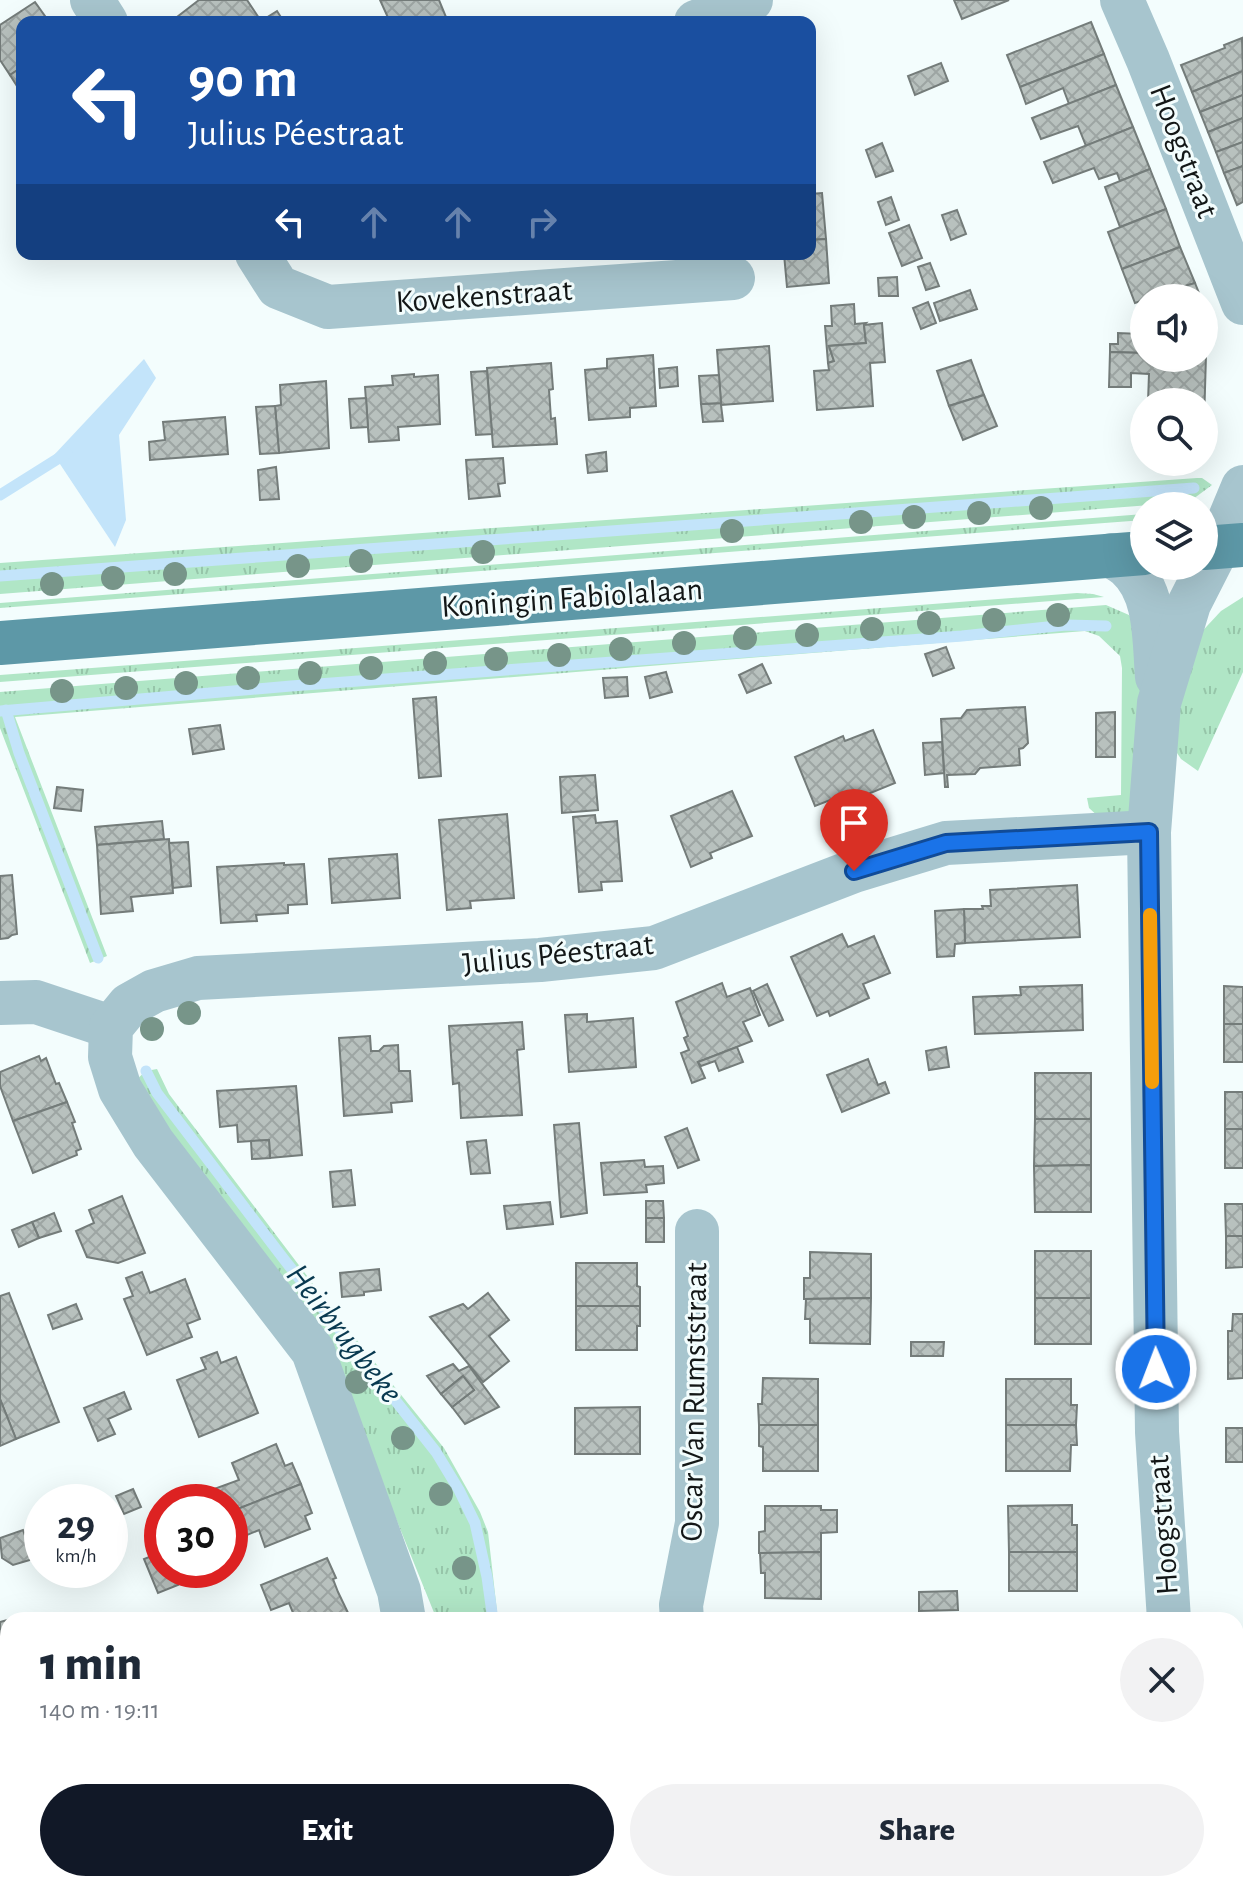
<!DOCTYPE html>
<html lang="en">
<head>
<meta charset="utf-8">
<style>
  :root { --surface:#fff; --page:#f2f2f3; --text:#1f2937; --muted:#747a83; --accent:#111827 }
  body { margin:0; font-family:"Alegreya Sans",sans-serif; background:var(--page); color:var(--text); height:100vh; display:flex; flex-direction:column; font-size:30px; white-space:nowrap }
  * { box-sizing:border-box; margin:0 }
  p { font-size:26px; color:var(--muted) }
  .icon { flex:none; width:44px; height:44px; fill:none; stroke:currentColor; stroke-width:2; stroke-linecap:round; stroke-linejoin:round }
  .map { position:relative; flex:1; overflow:hidden }
  .panel { position:absolute; left:0px; top:1612px; width:1244px; height:280px; display:flex; flex-direction:column; background:var(--surface); border-radius:24px 24px 0 0; box-shadow:0 8px 32px #0002 }
  .panel>* { flex:none }
  .guide { position:absolute; left:16px; top:16px; width:800px; height:244px; border-radius:16px; box-shadow:0 8px 32px #0002; background:#1a4fa0; color:#fff; overflow:hidden }
  .buttons { position:absolute; left:1130px; top:284px; display:grid; gap:16px }
  .buttons a { display:grid; place-items:center; width:88px; height:88px; border-radius:50%; background:var(--surface); box-shadow:0 8px 32px #0002; font-size:40px }
  .speed { position:absolute; left:24px; top:1484px; display:flex; gap:16px; font-size:40px; font-weight:700; text-align:center }
  .speed>* { display:grid; place-content:center; width:104px; height:104px; border-radius:50%; background:var(--surface); box-shadow:0 8px 32px #0002; line-height:1 }
  .speed small { font-size:20px; font-weight:400 }
  .speed .limit { border:12px solid #d22; background:#fff; color:#111 }
  .pin { position:absolute; display:grid; place-items:center; width:68px; height:68px; color:#fff; margin:-82px -34px; border-radius:50% 50% 50% 0; rotate:-45deg; box-shadow:0 0 8px #0007 }
  .pin .icon { rotate:45deg }
  .me { position:absolute; width:88px; margin:-44px; rotate:359deg; stroke-linejoin:round; filter:drop-shadow(0 0 6px #0008) }
  .turn { display:flex; align-items:center; gap:28px; height:168px; padding:0 40px; font-size:36px }
  .turn .icon { width:104px; height:104px; stroke-width:2.5 }
  .turn b { display:block; font-size:56px; line-height:68px }
  .lanes { display:flex; align-items:center; height:76px; padding:0 40px; background:#0003; justify-content:center; gap:40px; direction:ltr }
  .lanes .off { opacity:.35 }
  .round { display:grid; place-items:center; flex:none; width:84px; height:84px; border-radius:42px; background:var(--page) }
  .headline { display:flex; align-items:center; justify-content:space-between; height:136px; padding:0 40px }
  h1 { font-size:48px; font-weight:800; line-height:60px }
  .action { display:flex; gap:16px; margin-top:auto; padding:16px 40px }
  .action a { flex:1; height:92px; border-radius:48px; background:var(--accent); color:#fff; font-size:32px; font-weight:800; line-height:92px; text-align:center }
  .action a+a { background:var(--page); color:var(--text) }
  .map>svg:first-child { display:block }
  .grass { fill:url(#grass-tufts) }
  .water { fill:#c3e4fa }
  .lines { fill:none; stroke-linecap:round; stroke-linejoin:round }
  .stream { stroke:#c3e4fa; stroke-width:11 }
  .building { fill:url(#building-cross-hatch); stroke:#747c7a; stroke-width:2 }
  .minor { stroke:#a7c5ce; stroke-width:44 }
  .major { stroke:#5d98a7; stroke-width:44 }
  .tree { fill:#779589 }
  .route-casing { stroke:#114b97; stroke-width:20 }
  .route { stroke:#1a73e8; stroke-width:14 }
  .slow { stroke:#f59e0b; stroke-width:14 }
  .labels { text-anchor:middle; dominant-baseline:central; stroke-width:6; stroke-linejoin:round; paint-order:stroke }
  .street-label { font-size:32px; fill:#131717; stroke:#f3fdfd }
  .water-label { font-size:34px; font-style:italic; fill:#083950; stroke:#f3fdfd }
</style>
</head>
<body>
<div class="map">
<svg width="1243" height="1892" viewBox="0 0 1243 1892">
  <defs>
    <pattern id="grass-tufts" width="24" height="20" patternUnits="userSpaceOnUse" patternTransform="scale(2)"><rect width="24" height="20" fill="#b0e6c6"/><path d="M3 7l-1-3M5 7V3M7 7l1-3M15 17l-1-3M17 17v-4M19 17l1-3" fill="none" stroke="#96c5a9"/></pattern>
    <pattern id="building-cross-hatch" width="8" height="8" patternUnits="userSpaceOnUse" patternTransform="scale(2)"><rect width="8" height="8" fill="#b8c1be"/><path d="M0 0l8 8M0 8l8-8" fill="none" stroke="#9da5a3"/></pattern>
  </defs>
  <rect width="100%" height="100%" fill="#f3fdfd"/>
  <g class="grass">
    <polygon points="1197,478 1202,478 1212,485 1189,502 0,594 0,563"/>
    <polygon points="1144,514 1144,520 0,608 0,603"/>
    <polygon points="1077,593 1093,594 1104,597 0,682 0,675"/>
    <polygon points="1243,597 1243,672 1198,771 1181,759 1171,744 1194,640 1221,611"/>
    <polygon points="1106,605 1129,615 1146,634 1131,812 1100,818 1089,808 1087,798 1121,795 1122,668 1120,656 1099,636 1085,631 15,717 107,956 90,963 0,728 0,692"/>
    <polygon points="157,1069 169,1094 339,1318 444,1448 480,1512 488,1532 498,1620 437,1620 331,1358 198,1172 136,1080 146,1071"/>
  </g>
  <polygon class="water" points="144,359 156,378 119,435 126,520 115,547 54,455"/>
  <g class="lines">
    <g class="stream">
      <polyline points="0,495 67,453"/>
      <polyline points="0,576 1194,488"/>
      <polyline points="6,710 19,753 98,958"/>
      <polyline points="0,711 291,686 962,636 1066,625 1106,626"/>
      <polyline points="146,1071 157,1093 283,1258 436,1452 459,1490 475,1523 487,1577 493,1620"/>
      <polyline points="515,1884 515,1892"/>
    </g>
  </g>
  <g class="building">
    <polygon points="199,0 247,0 261,21 277,11 284,22 180,22 177,17"/>
    <polygon points="380,0 439,0 448,22 390,22"/>
    <polygon points="954,0 1009,0 962,19"/>
    <polygon points="35,2 47,19 44,22 22,22 22,67 10,75 0,60 0,25"/>
    <polygon points="1091,22 1104,54 1020,87 1007,55"/>
    <polygon points="1242,38 1243,71 1192,92 1181,65 1225,48 1224,45"/>
    <polygon points="1104,54 1116,85 1069,104 1063,88 1026,104 1020,87"/>
    <polygon points="941,63 948,81 915,95 908,76"/>
    <polygon points="22,67 22,94 10,75"/>
    <polygon points="1243,71 1243,95 1200,112 1192,92"/>
    <polygon points="1116,85 1133,127 1086,146 1078,126 1041,139 1032,118"/>
    <polygon points="1243,95 1243,118 1208,132 1200,112"/>
    <polygon points="1243,118 1243,142 1216,152 1208,132"/>
    <polygon points="1133,127 1150,169 1120,181 1117,173 1099,179 1094,168 1053,183 1044,162"/>
    <polygon points="1243,142 1243,166 1224,173 1216,152"/>
    <polygon points="882,143 893,171 876,177 866,150"/>
    <polygon points="1243,166 1243,202 1237,205 1224,173"/>
    <polygon points="1150,169 1166,209 1120,227 1105,187"/>
    <polygon points="822,193 826,239 810,240 810,194"/>
    <polygon points="891,197 899,220 886,225 878,202"/>
    <polygon points="1166,209 1180,247 1122,269 1108,232"/>
    <polygon points="957,210 966,234 951,240 942,215"/>
    <polygon points="909,225 922,258 902,266 889,233"/>
    <polygon points="826,239 829,283 787,287 784,254 810,254 810,240"/>
    <polygon points="1180,247 1195,283 1151,298 1144,298 1144,300 1135,303 1122,269"/>
    <polygon points="401,254 474,254 402,259"/>
    <polygon points="930,263 939,286 926,290 918,267"/>
    <polygon points="897,277 898,296 879,296 878,278"/>
    <polygon points="1195,283 1201,298 1151,298 1188,285"/>
    <polygon points="970,290 977,309 940,321 934,303"/>
    <polygon points="928,302 936,323 921,329 913,308"/>
    <polygon points="854,304 855,324 866,323 864,325 866,343 829,346 834,361 828,363 825,326 832,326 831,306"/>
    <polygon points="882,323 885,362 870,363 873,406 817,410 814,371 829,370 828,363 834,361 829,346 866,343 864,325"/>
    <polygon points="1141,327 1144,327 1144,353 1110,352 1110,344 1118,344 1118,333 1141,334"/>
    <polygon points="769,346 773,401 721,405 723,421 703,422 701,404 721,403 717,350"/>
    <polygon points="1110,352 1144,353 1144,358 1204,358 1204,355 1206,355 1204,423 1204,402 1148,402 1149,374 1131,373 1131,387 1109,387"/>
    <polygon points="653,355 656,406 630,408 630,417 589,420 585,370 607,368 607,359"/>
    <polygon points="971,360 984,395 949,406 937,371"/>
    <polygon points="551,363 553,389 549,390 551,419 555,418 557,444 493,447 487,368"/>
    <polygon points="677,367 678,386 660,388 659,369"/>
    <polygon points="487,371 492,434 476,435 471,372"/>
    <polygon points="414,374 414,377 438,375 440,424 398,427 399,440 369,442 365,387 393,385 392,376"/>
    <polygon points="719,375 721,403 701,404 699,376"/>
    <polygon points="326,381 329,448 279,453 275,406 281,405 280,385"/>
    <polygon points="984,395 997,426 963,440 949,406"/>
    <polygon points="366,398 368,427 351,428 349,399"/>
    <polygon points="275,406 279,453 260,454 256,407"/>
    <polygon points="225,417 228,454 150,460 149,442 165,440 163,422"/>
    <polygon points="606,452 607,471 588,473 586,455"/>
    <polygon points="503,458 505,483 498,484 500,496 469,499 466,460"/>
    <polygon points="276,467 279,499 260,500 258,470"/>
    <polygon points="946,647 954,668 933,676 925,654"/>
    <polygon points="762,664 771,683 747,693 739,675"/>
    <polygon points="666,672 672,692 650,698 645,677"/>
    <polygon points="627,677 628,696 605,698 603,678"/>
    <polygon points="436,697 441,776 419,778 413,699"/>
    <polygon points="1025,707 1028,743 1023,748 1019,749 1020,765 980,768 975,774 947,775 948,787 945,787 941,719 961,718 967,710"/>
    <polygon points="1115,712 1115,757 1096,757 1096,713"/>
    <polygon points="220,725 224,749 193,754 189,729"/>
    <polygon points="873,730 895,783 851,801 848,793 815,806 795,757 843,736 845,741"/>
    <polygon points="942,742 944,773 925,775 923,743"/>
    <polygon points="595,775 598,810 562,813 560,777"/>
    <polygon points="57,787 83,790 81,811 54,808"/>
    <polygon points="732,791 752,836 710,853 712,858 691,867 671,816"/>
    <polygon points="507,814 514,898 470,901 471,908 447,910 439,820"/>
    <polygon points="595,815 596,823 617,821 622,881 601,882 602,890 579,892 573,817"/>
    <polygon points="162,821 164,839 97,845 95,827"/>
    <polygon points="169,839 173,893 131,897 133,911 101,914 97,845"/>
    <polygon points="188,842 191,886 173,888 169,843"/>
    <polygon points="397,854 400,898 332,903 329,859"/>
    <polygon points="284,863 284,865 304,864 307,904 288,905 288,913 256,915 257,921 221,923 217,867"/>
    <polygon points="12,875 17,934 12,935 8,938 0,939 0,876"/>
    <polygon points="1077,885 1080,937 965,943 964,909 983,909 982,906 991,906 990,890"/>
    <polygon points="964,909 965,943 955,944 954,956 937,957 935,911"/>
    <polygon points="842,934 848,947 874,936 890,973 863,984 869,998 830,1016 828,1011 817,1016 791,957"/>
    <polygon points="722,983 727,997 750,988 760,1015 743,1022 752,1041 698,1062 705,1078 692,1083 681,1053 689,1050 684,1038 688,1036 676,1002"/>
    <polygon points="767,984 783,1020 769,1026 753,991"/>
    <polygon points="1082,985 1083,1030 975,1034 973,997 1021,995 1020,987"/>
    <polygon points="1224,986 1243,987 1243,1024 1224,1024"/>
    <polygon points="587,1014 587,1022 633,1018 636,1067 569,1072 565,1015"/>
    <polygon points="522,1022 524,1049 517,1050 522,1115 461,1118 459,1083 453,1084 449,1026"/>
    <rect x="1224" y="1024" width="19" height="38"/>
    <polygon points="370,1036 371,1051 379,1051 384,1046 398,1045 399,1071 410,1071 412,1101 391,1103 392,1112 344,1116 339,1038"/>
    <polygon points="737,1047 743,1062 719,1071 715,1061 701,1066 698,1062"/>
    <polygon points="946,1047 949,1067 929,1070 926,1051"/>
    <polygon points="39,1056 41,1061 46,1058 56,1084 59,1083 67,1102 13,1121 0,1086 0,1072"/>
    <polygon points="868,1059 878,1085 885,1082 889,1093 842,1112 827,1075"/>
    <rect x="1035" y="1073" width="56" height="46"/>
    <polygon points="296,1086 302,1155 270,1158 269,1140 238,1142 237,1125 220,1127 217,1091"/>
    <rect x="1225" y="1092" width="18" height="37"/>
    <polygon points="67,1102 75,1122 72,1123 81,1149 76,1151 77,1155 33,1173 13,1121"/>
    <polygon points="1035,1119 1091,1119 1091,1165 1034,1166"/>
    <polygon points="579,1123 587,1213 561,1217 554,1125"/>
    <polygon points="687,1128 699,1160 678,1168 665,1137"/>
    <rect x="1225" y="1129" width="18" height="39"/>
    <polygon points="269,1140 270,1158 252,1159 251,1141"/>
    <polygon points="486,1140 490,1173 471,1174 467,1142"/>
    <polygon points="644,1160 645,1167 663,1166 664,1183 646,1185 647,1192 604,1195 601,1163"/>
    <polygon points="1091,1165 1091,1212 1035,1212 1034,1166"/>
    <polygon points="351,1170 355,1205 333,1207 330,1172"/>
    <polygon points="122,1196 145,1253 118,1263 87,1257 76,1231 94,1223 89,1210"/>
    <polygon points="646,1201 663,1201 664,1218 646,1218"/>
    <polygon points="550,1202 553,1224 507,1229 504,1206"/>
    <polygon points="1225,1204 1243,1204 1243,1236 1226,1236"/>
    <polygon points="54,1213 61,1231 39,1238 32,1222"/>
    <rect x="646" y="1218" width="18" height="24"/>
    <polygon points="32,1222 39,1238 19,1247 12,1230"/>
    <polygon points="1226,1236 1243,1236 1243,1267 1226,1268"/>
    <rect x="1035" y="1251" width="56" height="47"/>
    <polygon points="810,1252 871,1254 871,1298 804,1299 804,1278 810,1278"/>
    <polygon points="576,1263 637,1263 637,1286 640,1287 640,1306 576,1306"/>
    <polygon points="379,1269 381,1290 364,1292 364,1295 342,1297 340,1273"/>
    <polygon points="142,1272 150,1293 185,1279 200,1319 187,1324 192,1337 147,1355 124,1299 133,1296 126,1278"/>
    <polygon points="9,1293 59,1422 16,1439 0,1399 0,1296"/>
    <polygon points="488,1293 509,1320 489,1336 509,1361 483,1382 430,1317 463,1304 468,1309"/>
    <polygon points="871,1298 870,1344 810,1343 810,1319 805,1319 806,1299"/>
    <rect x="1035" y="1298" width="56" height="46"/>
    <polygon points="76,1304 82,1319 53,1329 48,1315"/>
    <polygon points="576,1306 640,1306 640,1326 637,1326 637,1350 576,1350"/>
    <polygon points="1233,1314 1243,1314 1243,1378 1228,1379 1228,1331 1232,1331"/>
    <polygon points="911,1342 944,1342 943,1356 911,1356"/>
    <polygon points="217,1352 221,1363 236,1357 258,1413 199,1437 177,1380 206,1369 201,1358"/>
    <polygon points="453,1364 459,1371 469,1366 499,1407 465,1424 452,1407 474,1390 463,1376 441,1394 427,1376"/>
    <polygon points="463,1376 474,1390 452,1407 441,1394"/>
    <polygon points="763,1378 818,1379 818,1425 759,1425 758,1404 762,1404"/>
    <polygon points="1006,1379 1071,1379 1071,1405 1077,1405 1076,1425 1006,1425"/>
    <polygon points="124,1392 131,1409 108,1419 115,1434 98,1441 84,1408"/>
    <polygon points="0,1399 16,1439 0,1446"/>
    <polygon points="640,1407 640,1454 575,1454 575,1408"/>
    <polygon points="759,1425 818,1425 818,1471 763,1471 763,1447 759,1446"/>
    <polygon points="1006,1425 1076,1425 1077,1445 1071,1445 1070,1471 1006,1471"/>
    <rect x="1226" y="1428" width="17" height="34"/>
    <polygon points="276,1444 285,1466 292,1463 301,1484 230,1512 230,1502 220,1502 214,1489 239,1480 232,1463"/>
    <polygon points="301,1484 312,1513 305,1516 310,1529 265,1547 259,1530 235,1540 230,1527 230,1512"/>
    <polygon points="133,1489 141,1507 124,1514 116,1496"/>
    <polygon points="1072,1505 1072,1525 1077,1525 1077,1552 1009,1552 1008,1506"/>
    <polygon points="765,1506 821,1506 821,1510 837,1510 837,1532 821,1533 821,1552 759,1553 759,1532 765,1531"/>
    <polygon points="23,1530 33,1559 13,1565 2,1558 0,1538"/>
    <polygon points="162,1552 162,1570 172,1570 178,1585 158,1593 144,1559"/>
    <polygon points="821,1552 821,1599 765,1598 765,1573 761,1573 760,1553"/>
    <rect x="1009" y="1552" width="68" height="39"/>
    <polygon points="327,1558 336,1578 333,1579 338,1592 350,1617 341,1620 296,1620 289,1603 271,1610 261,1585"/>
    <polygon points="957,1591 958,1610 919,1611 919,1592"/>
    <polygon points="18,1617 19,1620 8,1620 8,1646 0,1649 0,1622"/>
    <polygon points="8,1746 8,1775 0,1778 0,1749"/>
    <polygon points="380,1884 410,1884 413,1891 383,1892"/>
    <rect x="566" y="1884" width="39" height="8"/>
    <rect x="605" y="1884" width="39" height="8"/>
    <rect x="678" y="1884" width="43" height="8"/>
    <rect x="721" y="1884" width="40" height="8"/>
    <rect x="761" y="1884" width="42" height="8"/>
    <rect x="837" y="1884" width="39" height="8"/>
    <rect x="876" y="1884" width="40" height="8"/>
    <polygon points="1006,1884 1080,1884 1079,1892 1005,1892"/>
  </g>
  <g class="lines">
    <g class="minor">
      <polyline points="92,0 106,22"/>
      <polyline points="1122,0 1148,60 1243,303"/>
      <polyline points="696,22 751,0"/>
      <polyline points="257,254 278,287 328,307 733,278"/>
      <path d="M1111,555c5,4 11,7 16,11 30,26 27,75 30,111"/>
      <polyline points="0,1003 36,1002 111,1027"/>
      <polyline points="404,1620 399,1591 313,1351 153,1143 120,1089 110,1057 111,1027 129,1005 154,991 198,978 540,960 654,948 854,871 946,843 1149,832"/>
      <polyline points="682,1620 681,1605 697,1523 697,1231"/>
      <polyline points="1169,1620 1157,1432 1149,832 1159,703 1189,604 1218,547 1243,487"/>
      <polyline points="1147,1892 1148,1884"/>
    </g>
    <g class="major">
      <polyline points="1204,548 1243,545"/>
      <polyline points="0,643 1144,553"/>
    </g>
  </g>
  <g class="tree">
    <circle cx="1041" cy="508" r="12"/>
    <circle cx="979" cy="513" r="12"/>
    <circle cx="914" cy="517" r="12"/>
    <circle cx="861" cy="522" r="12"/>
    <circle cx="732" cy="531" r="12"/>
    <circle cx="483" cy="552" r="12"/>
    <circle cx="361" cy="561" r="12"/>
    <circle cx="298" cy="566" r="12"/>
    <circle cx="175" cy="574" r="12"/>
    <circle cx="113" cy="578" r="12"/>
    <circle cx="52" cy="584" r="12"/>
    <circle cx="1058" cy="615" r="12"/>
    <circle cx="994" cy="620" r="12"/>
    <circle cx="929" cy="623" r="12"/>
    <circle cx="872" cy="629" r="12"/>
    <circle cx="807" cy="635" r="12"/>
    <circle cx="745" cy="638" r="12"/>
    <circle cx="684" cy="643" r="12"/>
    <circle cx="621" cy="649" r="12"/>
    <circle cx="559" cy="655" r="12"/>
    <circle cx="496" cy="659" r="12"/>
    <circle cx="435" cy="663" r="12"/>
    <circle cx="371" cy="668" r="12"/>
    <circle cx="310" cy="673" r="12"/>
    <circle cx="248" cy="678" r="12"/>
    <circle cx="186" cy="683" r="12"/>
    <circle cx="126" cy="688" r="12"/>
    <circle cx="62" cy="691" r="12"/>
    <circle cx="189" cy="1013" r="12"/>
    <circle cx="152" cy="1029" r="12"/>
    <circle cx="357" cy="1382" r="12"/>
    <circle cx="403" cy="1438" r="12"/>
    <circle cx="441" cy="1494" r="12"/>
    <circle cx="464" cy="1568" r="12"/>
  </g>
  <g class="lines">
    <defs>
      <polyline id="route" points="854,871 946,843 1149,832 1156,1369"/>
    </defs>
    <use href="#route" class="route-casing"/>
    <use href="#route" class="route"/>
    <polyline class="slow" points="1150,915 1152,1082"/>
  </g>
  <g class="labels">
    <g class="street-label">
      <text transform="translate(1184 151) rotate(69)">Hoogstraat</text>
      <text transform="translate(484 296) rotate(-4)">Kovekenstraat</text>
      <text transform="translate(572 598) rotate(-4)">Koningin Fabiolalaan</text>
      <text transform="translate(558 954) rotate(-6)">Julius Péestraat</text>
      <text transform="translate(694 1402) rotate(-89)">Oscar Van Rumststraat</text>
      <text transform="translate(1163 1525) rotate(-94)">Hoogstraat</text>
    </g>
    <g class="water-label">
      <text transform="translate(344 1334) rotate(52)">Heirbrugbeke</text>
    </g>
  </g>
</svg>
<div class="buttons">
<a><svg class="icon" aria-label="sound" viewBox="0 0 24 24"><path d="M4 9h4l5-4v14l-5-4H4zM17 9q2 3 0 6"/></svg></a>
<a><svg class="icon" aria-label="search" viewBox="0 0 24 24"><circle cx="10" cy="10" r="6"/><path d="M15 15l6 6"/></svg></a>
<a><svg class="icon" aria-label="layers" viewBox="0 0 24 24"><path d="M12 4l9 5-9 5-9-5zM3 14l9 5 9-5"/></svg></a>
</div>
<div class="speed"><div>29<small>km/h</small></div><div class="limit">30</div></div>
<div class="pin" style="left:854px;top:871px;background:#d93025"><svg class="icon" aria-label="arrive" viewBox="0 0 24 24"><path d="M6 21V4h12l-3 4 3 4H6"/></svg></div>
<svg class="me" style="left:1156px;top:1369px" viewBox="-20 -20 40 40"><circle r="17" fill="#1a73e8" stroke="#fff" stroke-width="3"/><path d="M0-11L8 9 0 5-8 9z" fill="#fff"/></svg>
<div class="guide">
<div class="turn"><svg class="icon" aria-label="left" viewBox="0 0 24 24"><path d="M17 20v-9H6M10 6l-5 5 5 5"/></svg><div><b>90 m</b>Julius Péestraat</div></div>
<div class="lanes"><svg class="icon" aria-label="left" viewBox="0 0 24 24"><path d="M17 20v-9H6M10 6l-5 5 5 5"/></svg><svg class="icon off" aria-label="ahead" viewBox="0 0 24 24"><path d="M12 20V5M6 11l6-6 6 6"/></svg><svg class="icon off" aria-label="ahead" viewBox="0 0 24 24"><path d="M12 20V5M6 11l6-6 6 6"/></svg><svg class="icon off" aria-label="right" viewBox="0 0 24 24"><path d="M7 20v-9h11M14 6l5 5-5 5"/></svg></div>
</div>
<section class="panel">
<div class="headline"><div><h1>1 min</h1><p>140 m · 19:11</p></div><a class="round"><svg class="icon" aria-label="close" viewBox="0 0 24 24"><path d="M6 6l12 12M18 6L6 18"/></svg></a></div>
<div class="action"><a>Exit</a><a>Share</a></div>
</section>
</div>
</body>
</html>
